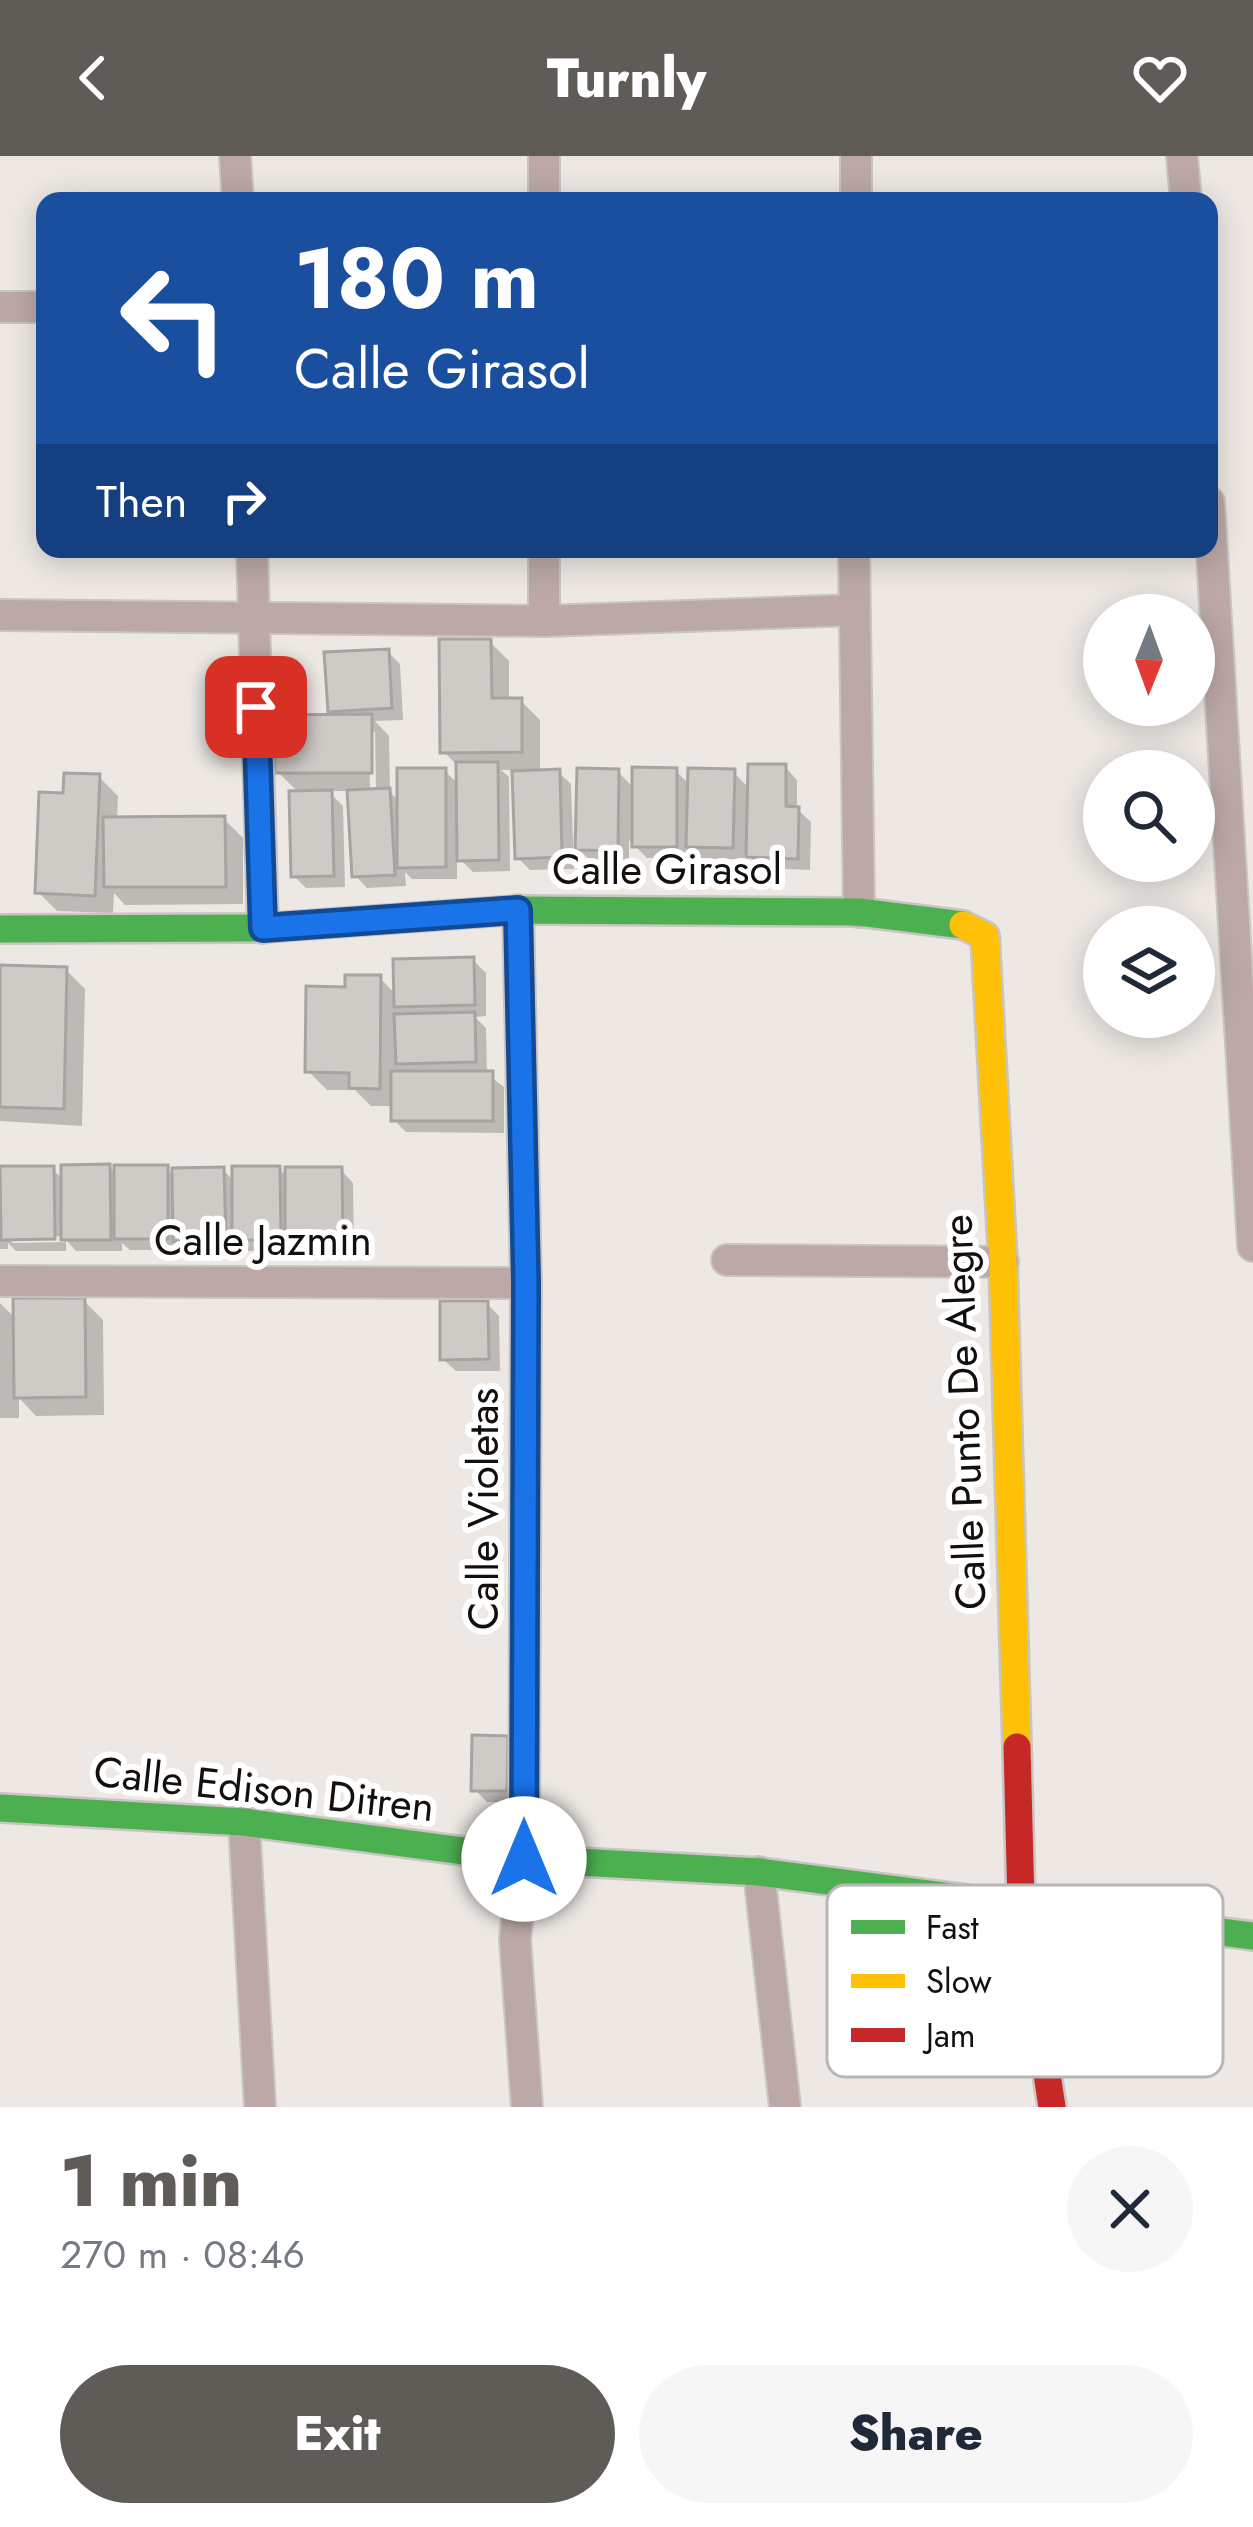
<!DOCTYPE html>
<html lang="en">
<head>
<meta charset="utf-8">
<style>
  :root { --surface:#fff; --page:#f6f6f7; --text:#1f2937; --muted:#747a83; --accent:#5f5b57 }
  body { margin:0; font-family:Jost,sans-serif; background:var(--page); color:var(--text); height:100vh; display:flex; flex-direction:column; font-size:45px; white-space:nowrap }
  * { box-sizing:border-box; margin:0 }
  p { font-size:39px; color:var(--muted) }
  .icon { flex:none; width:66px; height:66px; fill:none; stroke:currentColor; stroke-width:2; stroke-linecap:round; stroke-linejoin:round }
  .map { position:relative; height:1951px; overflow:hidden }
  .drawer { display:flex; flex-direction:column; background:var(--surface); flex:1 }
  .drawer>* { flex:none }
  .banner { position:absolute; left:36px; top:36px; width:1182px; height:366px; border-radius:24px; box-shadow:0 6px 30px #0003; background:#1a4fa0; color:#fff; overflow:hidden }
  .needle { width:78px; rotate:181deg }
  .controls { position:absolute; left:1083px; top:438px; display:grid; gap:24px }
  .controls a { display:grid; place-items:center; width:132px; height:132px; border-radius:50%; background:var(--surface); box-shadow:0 6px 30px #0003; font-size:60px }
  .pin { position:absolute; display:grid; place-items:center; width:102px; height:102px; color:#fff; margin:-51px; border-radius:24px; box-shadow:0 6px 18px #0006 }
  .me { position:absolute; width:132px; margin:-66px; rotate:0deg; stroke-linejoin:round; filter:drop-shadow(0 0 9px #0008) }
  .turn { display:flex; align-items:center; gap:42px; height:252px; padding:0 60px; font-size:54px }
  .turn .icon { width:156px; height:156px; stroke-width:2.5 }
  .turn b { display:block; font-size:84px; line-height:102px }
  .then { display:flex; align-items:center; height:114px; padding:0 60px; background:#0003; gap:24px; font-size:45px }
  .round { display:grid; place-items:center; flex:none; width:126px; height:126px; border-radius:63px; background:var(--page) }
  .head { display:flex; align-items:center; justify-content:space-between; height:204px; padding:0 60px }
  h1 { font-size:72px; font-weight:800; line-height:90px; color:var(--accent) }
  .action { display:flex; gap:24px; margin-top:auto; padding:24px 60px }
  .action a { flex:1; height:138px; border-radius:72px; background:var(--accent); color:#fff; font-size:48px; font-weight:800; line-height:138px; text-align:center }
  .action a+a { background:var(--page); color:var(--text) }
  header { display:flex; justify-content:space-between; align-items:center; height:156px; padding:0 60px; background:var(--accent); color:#fff; font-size:54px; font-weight:800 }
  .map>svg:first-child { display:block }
  .shadow { fill:#0003; fill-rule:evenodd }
  .building { fill:#cecac6; stroke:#a7a39f; stroke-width:3 }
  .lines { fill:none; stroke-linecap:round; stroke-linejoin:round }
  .street-casing { stroke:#c9c5c1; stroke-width:34 }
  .fast-casing { stroke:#c9c5c1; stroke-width:32 }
  .slow-casing { stroke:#c9c5c1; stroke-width:32 }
  .jam-casing { stroke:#c9c5c1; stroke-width:32 }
  .street { stroke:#bca9a7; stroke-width:30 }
  .fast { stroke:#4caf50; stroke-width:27 }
  .slow { stroke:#ffc107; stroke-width:27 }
  .jam { stroke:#c62828; stroke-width:27 }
  .route-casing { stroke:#114b97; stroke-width:30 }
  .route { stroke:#1a73e8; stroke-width:21 }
  .labels { text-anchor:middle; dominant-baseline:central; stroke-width:12; stroke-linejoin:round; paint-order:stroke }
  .street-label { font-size:42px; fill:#120f0c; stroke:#fff }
  .key { fill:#fff; stroke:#b8b7b6; stroke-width:3 }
  .key-label { font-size:33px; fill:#120f0c }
</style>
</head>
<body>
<header><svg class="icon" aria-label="back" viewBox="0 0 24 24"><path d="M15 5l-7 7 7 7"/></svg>Turnly<svg class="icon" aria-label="heart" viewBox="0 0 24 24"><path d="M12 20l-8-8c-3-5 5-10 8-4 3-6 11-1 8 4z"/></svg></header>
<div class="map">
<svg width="1253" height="1951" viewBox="0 0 1253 1951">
  <rect width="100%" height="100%" fill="#ede8e3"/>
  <g class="shadow">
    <path d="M490,486l19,19v40h12l19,19v53l18,-1 13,12 3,85 -44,1 -12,-12 -3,-88h-14l8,7 1,94 -37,1 -16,-16v23h-45l-7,-7 1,14 -39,2 -12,-13 -5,-84h-22l15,15 2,81 -39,1 -12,-12 6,-82 -22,-22 59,-55 -6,-6 57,-59 12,12 3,56 -28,1 14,15 1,56 10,10 45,-31 15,15 -1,-19 -16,-16zM369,576h6l1,56h-6z"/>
    <polygon points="785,611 797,624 797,653 811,666 810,714 761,712 745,696 744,703 702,703 688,688 688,702 647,702 629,684 629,706 591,705 578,693 618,616 635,633 676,615 691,630 733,616 750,633"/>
    <polygon points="99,621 118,640 117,664 224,663 243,682 243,748 125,749 114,737 113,757 57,755 38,736 66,640"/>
    <polygon points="473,804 486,817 486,860 475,861 486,872 487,918 504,931 504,977 406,976 394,964 394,950 371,950 355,934 327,934 308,915 348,834 380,822 396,839"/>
    <polygon points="0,812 66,814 85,833 82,970 0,965"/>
    <polygon points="109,1011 117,1018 166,1012 175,1021 223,1014 235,1026 279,1013 288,1022 341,1014 353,1027 354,1096 300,1096 292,1087 292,1095 248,1095 237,1084 237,1095 189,1096 179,1087 180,1094 130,1094 122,1087 122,1095 76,1095 68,1086 70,1080 12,1081 12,1087 66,1086 66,1095 16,1095 8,1087 8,1093 0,1093 0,1017 52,1013 64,1024"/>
    <polygon points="84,1145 103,1164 104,1259 36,1260 19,1242 19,1262 0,1262 0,1147 17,1164"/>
    <polygon points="487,1148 499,1160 500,1215 456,1215 443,1203"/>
    <polygon points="507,1583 519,1595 518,1646 487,1646 474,1633"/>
  </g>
  <g class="building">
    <polygon points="439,483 491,483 492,542 522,542 522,596 440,597"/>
    <polygon points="389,493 392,552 328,556 324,496"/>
    <polygon points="372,558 372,617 275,617 274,559"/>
    <polygon points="456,606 498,606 499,704 457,705"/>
    <polygon points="748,608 786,608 786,650 799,651 798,703 746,701"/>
    <polygon points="632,611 677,612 677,691 632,691"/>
    <polygon points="397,612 446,612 446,711 397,712"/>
    <polygon points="577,612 619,613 618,695 575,694"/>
    <polygon points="688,612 735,613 733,692 686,691"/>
    <polygon points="560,613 562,701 515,703 512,615"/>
    <polygon points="64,617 100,618 95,740 35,737 39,636 63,637"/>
    <polygon points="390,632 395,719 352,721 347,634"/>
    <polygon points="332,634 334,720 291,721 289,635"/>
    <polygon points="225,660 226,731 104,731 103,661"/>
    <polygon points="474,801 475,849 394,851 393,803"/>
    <polygon points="0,809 67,811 64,953 0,951"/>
    <polygon points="345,819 381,819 380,933 349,932 349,917 305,916 306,830 345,831"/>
    <polygon points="475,856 476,906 396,908 394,858"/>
    <rect x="391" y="915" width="102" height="50"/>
    <polygon points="110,1008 111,1084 61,1084 61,1009"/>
    <rect x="114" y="1009" width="54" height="74"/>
    <polygon points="0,1010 54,1010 55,1083 1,1084"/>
    <polygon points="232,1010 280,1010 281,1084 232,1084"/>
    <polygon points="224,1011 226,1084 173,1085 172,1012"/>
    <polygon points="285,1011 342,1011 343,1084 285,1085"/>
    <polygon points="13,1142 85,1142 86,1241 14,1242"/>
    <polygon points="440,1145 488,1145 489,1203 440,1204"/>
    <polygon points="472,1579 508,1580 507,1635 471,1635"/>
  </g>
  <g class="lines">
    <defs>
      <g id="street">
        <polyline points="235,0 238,45"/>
        <polyline points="544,0 544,45"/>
        <polyline points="1182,0 1186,45"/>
        <polyline points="856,45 856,0"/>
        <polyline points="0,151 45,151"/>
        <polyline points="1209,346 1253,1090"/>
        <polyline points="252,393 263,772"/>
        <polyline points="544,393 544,465"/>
        <polyline points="854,393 859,756"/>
        <polyline points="0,459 544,465 854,454"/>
        <polyline points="518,754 526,1127 524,1703 515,1783 527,1951"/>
        <polyline points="727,1104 1003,1106"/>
        <polyline points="0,1125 526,1127"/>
        <polyline points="244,1666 260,1951"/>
        <polyline points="759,1716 785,1951"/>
      </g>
      <g id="fast">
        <polyline points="0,773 263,772 518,754 859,756 963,769"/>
        <polyline points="0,1652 244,1666 524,1703 759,1716 1253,1780"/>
      </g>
      <polyline id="slow" points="963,769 985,780 1003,1106 1017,1591"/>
      <polyline id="jam" points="1017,1591 1021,1747 1052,1951"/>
    </defs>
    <use href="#street" class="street-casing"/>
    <use href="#fast" class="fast-casing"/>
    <use href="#slow" class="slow-casing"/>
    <use href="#jam" class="jam-casing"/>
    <use href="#street" class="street"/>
    <use href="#fast" class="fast"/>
    <use href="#slow" class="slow"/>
    <use href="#jam" class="jam"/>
  </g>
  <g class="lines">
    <defs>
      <polyline id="route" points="256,551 263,772 518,754 526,1127 524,1703"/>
    </defs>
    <use href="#route" class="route-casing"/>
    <use href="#route" class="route"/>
  </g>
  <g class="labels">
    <g class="street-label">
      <text x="667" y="713">Calle Girasol</text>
      <text x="263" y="1084">Calle Jazmin</text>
      <text transform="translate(964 1256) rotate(-92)">Calle Punto De Alegre</text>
      <text transform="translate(483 1353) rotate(-90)">Calle Violetas</text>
      <text transform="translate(264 1633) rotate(6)">Calle Edison Ditren</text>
    </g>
  </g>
  <rect x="827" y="1729" width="396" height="192" rx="18" class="key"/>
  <rect x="851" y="1764" width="54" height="14" fill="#4caf50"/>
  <rect x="851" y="1818" width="54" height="14" fill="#ffc107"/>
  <rect x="851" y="1872" width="54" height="14" fill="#c62828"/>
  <g class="key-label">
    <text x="926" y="1783">Fast</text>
    <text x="926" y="1837">Slow</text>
    <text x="926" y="1891">Jam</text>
  </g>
</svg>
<div class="controls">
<a><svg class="needle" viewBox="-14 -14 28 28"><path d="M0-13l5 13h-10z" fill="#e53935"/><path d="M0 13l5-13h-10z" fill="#747a83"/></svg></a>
<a><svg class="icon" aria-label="search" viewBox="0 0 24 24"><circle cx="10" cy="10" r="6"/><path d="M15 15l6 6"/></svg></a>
<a><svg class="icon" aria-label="layers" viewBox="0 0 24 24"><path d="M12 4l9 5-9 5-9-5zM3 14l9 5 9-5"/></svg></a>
</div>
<div class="pin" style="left:256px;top:551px;background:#d93025"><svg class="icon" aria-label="arrive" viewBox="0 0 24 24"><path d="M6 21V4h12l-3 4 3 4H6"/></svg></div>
<svg class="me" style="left:524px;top:1703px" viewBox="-20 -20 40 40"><circle r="19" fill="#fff"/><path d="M0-13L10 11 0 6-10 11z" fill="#1a73e8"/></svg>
<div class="banner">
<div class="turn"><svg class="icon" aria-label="left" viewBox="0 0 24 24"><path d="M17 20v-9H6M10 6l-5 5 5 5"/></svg><div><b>180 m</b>Calle Girasol</div></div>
<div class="then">Then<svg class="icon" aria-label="right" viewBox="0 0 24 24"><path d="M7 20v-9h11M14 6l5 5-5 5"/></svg></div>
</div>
</div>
<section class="drawer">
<div class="head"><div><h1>1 min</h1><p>270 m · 08:46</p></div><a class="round"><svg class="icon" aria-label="close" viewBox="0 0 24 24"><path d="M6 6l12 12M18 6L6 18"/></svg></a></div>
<div class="action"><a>Exit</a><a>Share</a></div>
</section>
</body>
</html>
